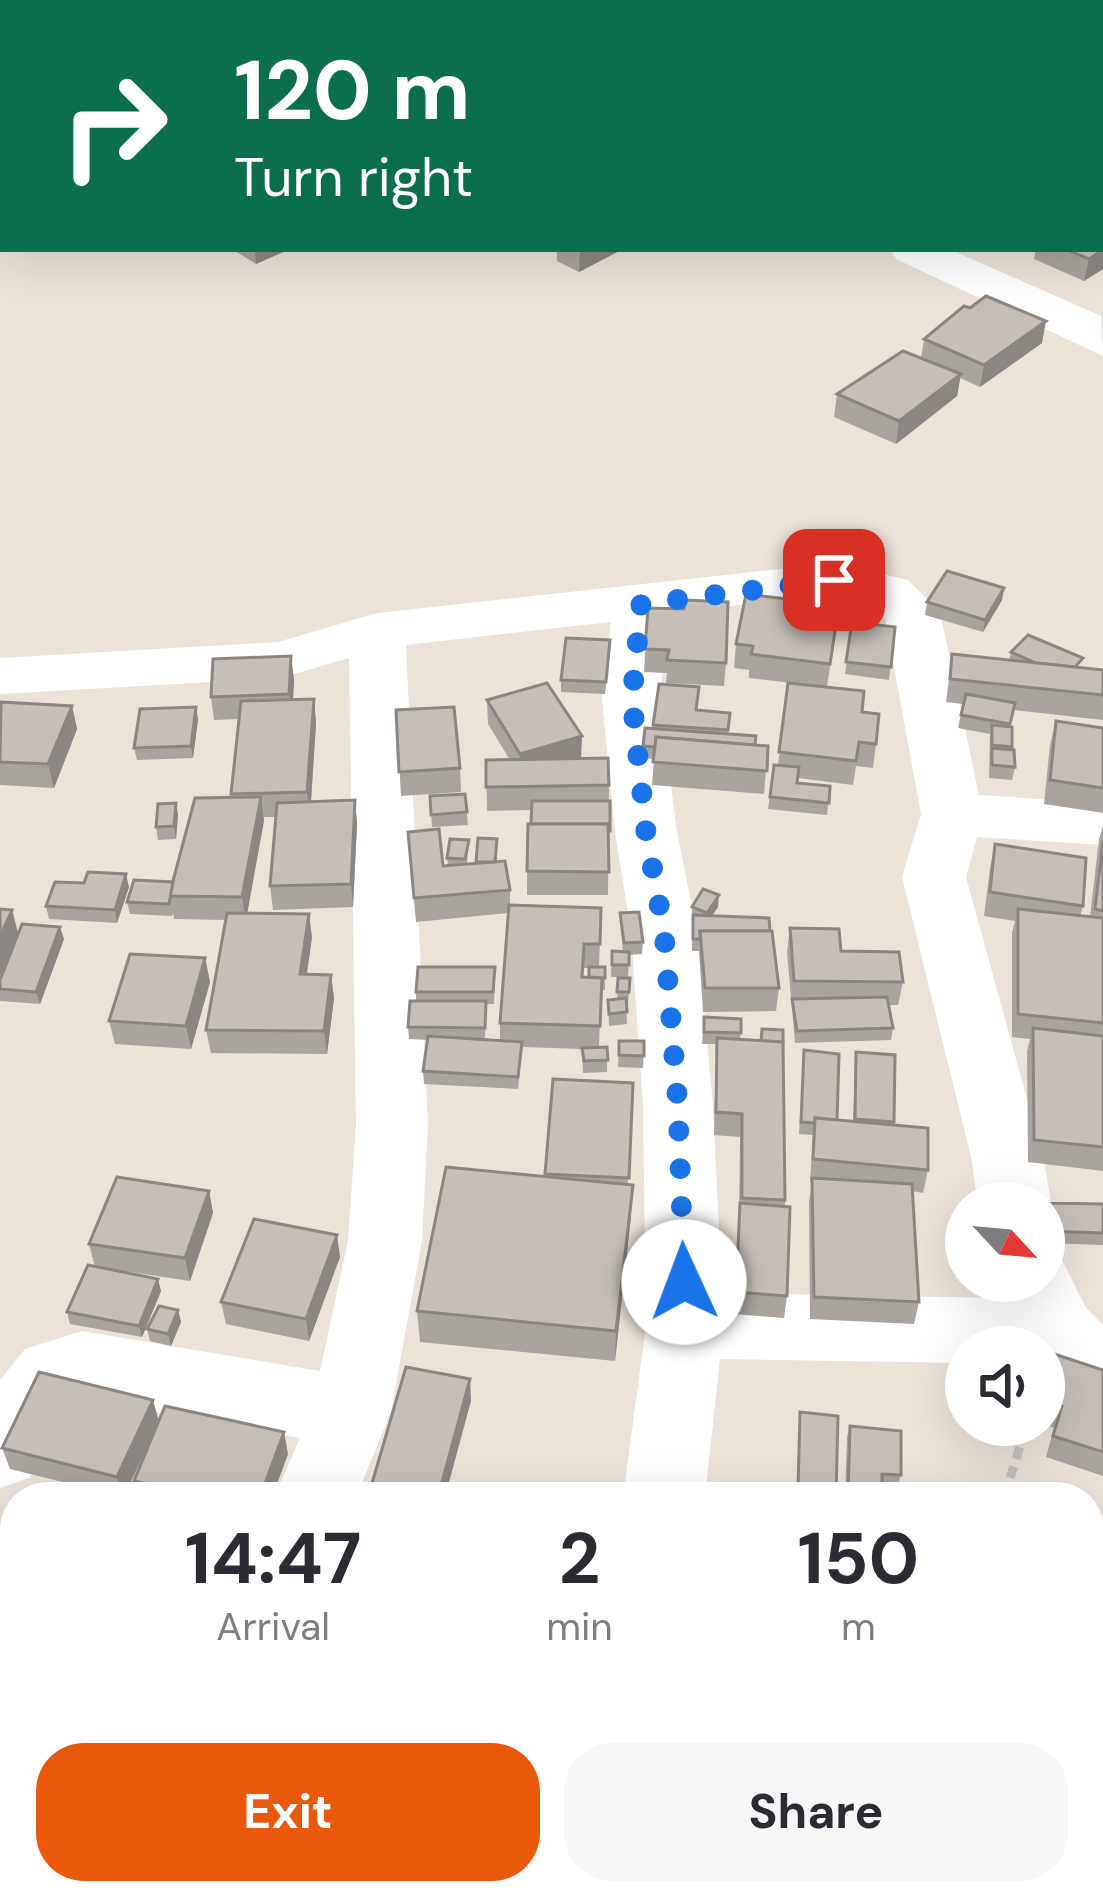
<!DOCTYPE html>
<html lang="en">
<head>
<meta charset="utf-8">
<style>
  :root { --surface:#fff; --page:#f7f7f7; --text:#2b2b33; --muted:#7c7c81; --accent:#ea580c }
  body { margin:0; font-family:"DM Sans",sans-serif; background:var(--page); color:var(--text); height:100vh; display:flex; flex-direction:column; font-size:45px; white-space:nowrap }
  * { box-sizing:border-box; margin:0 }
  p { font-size:39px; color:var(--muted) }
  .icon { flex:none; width:66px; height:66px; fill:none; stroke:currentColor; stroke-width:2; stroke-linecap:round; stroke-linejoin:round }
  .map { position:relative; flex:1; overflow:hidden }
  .side { position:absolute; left:0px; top:1482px; width:1104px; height:423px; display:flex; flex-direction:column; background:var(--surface); border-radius:48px 48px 0 0; box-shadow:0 12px 48px #0002 }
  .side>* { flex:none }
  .hud { position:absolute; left:0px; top:0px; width:1104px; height:252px; box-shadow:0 12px 48px #0002; background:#0b6e4f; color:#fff; overflow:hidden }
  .needle { width:78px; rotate:116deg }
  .tools { position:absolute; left:945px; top:1182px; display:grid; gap:24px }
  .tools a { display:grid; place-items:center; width:120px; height:120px; border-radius:50%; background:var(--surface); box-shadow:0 12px 48px #0002; font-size:60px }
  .pin { position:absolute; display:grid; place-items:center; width:102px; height:102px; color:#fff; margin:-51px; border-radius:24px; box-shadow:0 6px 18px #0006 }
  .me { position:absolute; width:132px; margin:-66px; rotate:358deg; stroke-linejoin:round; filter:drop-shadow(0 0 9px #0008) }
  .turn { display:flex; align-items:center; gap:42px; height:252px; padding:0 36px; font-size:54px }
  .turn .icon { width:156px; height:156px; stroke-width:2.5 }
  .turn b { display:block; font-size:84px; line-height:102px }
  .eta { display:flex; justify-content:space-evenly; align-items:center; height:204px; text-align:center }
  .eta b { font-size:72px; font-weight:700; line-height:84px }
  .cta { display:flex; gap:24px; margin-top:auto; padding:24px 36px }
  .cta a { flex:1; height:138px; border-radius:48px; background:var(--accent); color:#fff; font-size:48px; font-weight:700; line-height:138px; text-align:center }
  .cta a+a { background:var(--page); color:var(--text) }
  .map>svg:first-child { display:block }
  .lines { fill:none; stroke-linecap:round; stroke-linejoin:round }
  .path { stroke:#c3c3c3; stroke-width:9; stroke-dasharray:12 8; stroke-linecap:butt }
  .minor { fill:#fff; fill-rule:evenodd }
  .wall { fill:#aaa49e; fill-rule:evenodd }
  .shaded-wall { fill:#8b8681 }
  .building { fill:#c6bfb8; stroke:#8b8681; stroke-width:3 }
  .route { stroke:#1a73e8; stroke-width:21; stroke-dasharray:0 37.8 }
</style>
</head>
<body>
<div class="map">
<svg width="1103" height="1903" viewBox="0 0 1103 1903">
  <rect width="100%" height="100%" fill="#ebe2d8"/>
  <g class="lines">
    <polyline class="path" points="1004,1497 1027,1425"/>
    <g class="minor">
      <polygon points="852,0 894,0 850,3"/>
      <polygon points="890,249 949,249 1101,316 1103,356 896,259"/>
      <path d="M834,563l74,17 32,32 39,183 124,8v42l-126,-8 -11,40 78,284 7,42 -7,13v-13h-67l-5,-42 -70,-284 19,-63 -36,-196c-46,-39 -158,-9 -217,-2l-8,83 17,133 20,100 16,174 9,187 281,5 -7,-17h48v-28l17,5 25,50 17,17v70l-54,-21 -5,-4v-23h-78v16l-246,-4 -15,138h-82l23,-172 -3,-219 -12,-174 -16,-100 -13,-133 9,-77 -205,23 22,480 -6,116 -31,171 -35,85h-82l26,-59 -218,-39 -22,24 -31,55 -29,10v-108l25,-31 57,-18 238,40 28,-130 8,-116 -7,-467 -68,20 -281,16v-36l278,-16 99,-29z"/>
      <polygon points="1089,1861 1103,1871 1103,1903 1008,1903 1003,1890 1089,1890"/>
      <polygon points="90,1890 185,1890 180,1903 85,1903"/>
      <polygon points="505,1890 599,1890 594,1903 500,1903"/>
    </g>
  </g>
  <g class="wall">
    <polygon points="991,0 1101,0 1096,3 991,3"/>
    <polygon points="1103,206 1103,269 1084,281 1034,259 1036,249 1101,249"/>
    <polygon points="232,249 283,249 283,252 256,264"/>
    <polygon points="557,249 623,249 579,272 557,261"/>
    <polygon points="924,339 1042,343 980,387 960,378 957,396 896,444 834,417 837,394 921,358"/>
    <polygon points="1004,588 1002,600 983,632 925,615 927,602"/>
    <polygon points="839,605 827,687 749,678 749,670 734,668 736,644"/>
    <polygon points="648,608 726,663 724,686 666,683 667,673 644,672"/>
    <polygon points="852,622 895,627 889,680 845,674"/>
    <polygon points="610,652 605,694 561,692 561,680"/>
    <polygon points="1011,652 1081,668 1103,670 1103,720 1014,710 1010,727 1015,767 1012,780 989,778 990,734 958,728 963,704 946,702 952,654 1009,660"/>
    <polygon points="294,679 293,700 314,699 316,723 311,802 355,800 357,824 353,907 273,910 270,886 276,817 264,817 247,913 312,937 307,974 331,975 334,998 327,1054 211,1053 206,1030 226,920 174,919 173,913 172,916 130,914 127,902 173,882 231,797 239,719 214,720 211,697"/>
    <polygon points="788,683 862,712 876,744 873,768 856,766 853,785 798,778 797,783 830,786 827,815 768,809 774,765 778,765"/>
    <polygon points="659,684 697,710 730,713 728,734 755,745 768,746 764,794 652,785 654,759 643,758 645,728 653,729"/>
    <polygon points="487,700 581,759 609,785 608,895 527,895 527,871 531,810 487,811 486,760 510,760 488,724"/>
    <polygon points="0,703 72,706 77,729 54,788 0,785"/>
    <polygon points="396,710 460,768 461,792 401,796"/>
    <polygon points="198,719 193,758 137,760 134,748"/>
    <polygon points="1056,721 1103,728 1103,813 1044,804 1050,745"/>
    <polygon points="465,794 468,825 432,827 430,796"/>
    <polygon points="176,803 178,815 176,839 158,840 156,827"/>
    <polygon points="1103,826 1103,1171 1028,1162 1027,1051 1030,1039 1012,1037 1012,933 1015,921 984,916 990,868 995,844 1083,906 1080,916 1090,917 1099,839"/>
    <path d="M408,832l35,34h5l-1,-8 22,-18 -2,24h9l21,-25v23l13,28v15l91,3 -2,59 6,11v12h-4l-2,57h8v25l-24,1 -1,-24 -60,-2 -4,42 -94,-5 -1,-13 5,-31 -19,-1 -1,-12 8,-26v-9l79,-25 -1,37h-8l-1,35 15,1v-17l8,-110 -92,9zM583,968h6v9h-6z"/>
    <polygon points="129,887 117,923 49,919 46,906"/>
    <polygon points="692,907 718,907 713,915 770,931 779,988 776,1011 703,1012 699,951 692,951"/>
    <polygon points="12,910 18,933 64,939 40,1004 0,1001 0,980 17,937"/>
    <polygon points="620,913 643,942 642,954 629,955 628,977 611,977 612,951 623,952"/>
    <polygon points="790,928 903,982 898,1005 889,1005 893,1028 891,1040 795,1043 787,952"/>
    <polygon points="205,958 210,982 191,1049 115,1044 109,1021"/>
    <polygon points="618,978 630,978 628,1004 626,1004 627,1024 609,1026 608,1000 617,999"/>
    <polygon points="704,1017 741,1019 740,1040 760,1041 762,1029 785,1200 787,1296 784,1318 733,1314 739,1211 740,1137 714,1135 716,1044 702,1044"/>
    <polygon points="619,1041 644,1041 643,1068 618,1067"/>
    <polygon points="804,1050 837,1120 853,1121 856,1052 895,1055 894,1125 928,1170 923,1193 912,1191 919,1302 914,1324 810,1319 809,1201 812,1182 810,1182 813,1135 799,1134"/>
    <polygon points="553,1079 633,1083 628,1184 631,1216 615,1361 420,1342 417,1311 545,1177"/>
    <polygon points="209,1191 213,1213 190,1281 98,1267 161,1291 142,1337 70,1324 67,1312 95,1267 89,1244"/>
    <polygon points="1044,1203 1103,1204 1103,1245 1044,1243"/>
    <polygon points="340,1257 309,1341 226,1324 221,1302"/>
    <polygon points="178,1310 181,1322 171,1346 150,1341 147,1329"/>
    <polygon points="1045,1351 1103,1370 1103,1476 1046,1457 1054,1428 1044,1424"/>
    <polygon points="800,1412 838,1416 835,1497 796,1497"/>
    <polygon points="159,1421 288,1454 272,1497 139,1497 134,1481 153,1436 124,1497 10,1469 2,1448"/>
    <polygon points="850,1426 901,1475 898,1486 882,1485 882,1497 845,1497 847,1437"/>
    <polygon points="15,1721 15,1780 0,1773 0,1746"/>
  </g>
  <g class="shaded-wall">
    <polygon points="1068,0 1101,0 1096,3 1062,3"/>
    <polygon points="262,249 283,249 283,252 256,264 255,252"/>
    <polygon points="580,249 623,249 579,272"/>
    <polygon points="1103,250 1103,269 1084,281 1089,259"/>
    <polygon points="1046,321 1042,343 980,387 984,365"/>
    <polygon points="961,374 957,396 896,444 899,421"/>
    <polygon points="1004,588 1002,600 983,632 985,620"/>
    <polygon points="291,656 294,679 292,717 289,694"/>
    <polygon points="314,699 316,723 310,816 307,792"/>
    <polygon points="72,706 77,729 54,788 48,764"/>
    <polygon points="196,707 198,719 193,758 191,746"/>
    <polygon points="582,736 581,760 521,777 520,754"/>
    <polygon points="261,797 264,821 246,920 242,897"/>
    <polygon points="355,800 357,824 353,907 351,884"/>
    <polygon points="176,803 178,815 176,839 174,826"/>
    <polygon points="126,874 129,887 117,923 115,910"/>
    <polygon points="719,895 718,907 706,925 707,913"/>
    <polygon points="12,910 18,933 0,976 0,937"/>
    <polygon points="309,914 312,937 303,998 300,974"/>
    <polygon points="60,927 64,939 40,1004 36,992"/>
    <polygon points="205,958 210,982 191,1049 186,1026"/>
    <polygon points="331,975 334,998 327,1054 324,1031"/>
    <polygon points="633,1185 631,1216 615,1361 616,1331"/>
    <polygon points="209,1191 213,1213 190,1281 185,1258"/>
    <polygon points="337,1235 340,1257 309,1341 306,1319"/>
    <polygon points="158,1279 161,1291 142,1337 139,1326"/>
    <polygon points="178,1310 181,1322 171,1346 168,1334"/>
    <polygon points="470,1379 471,1401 445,1497 438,1497"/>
    <polygon points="153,1400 159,1422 123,1497 117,1477"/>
    <polygon points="284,1432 288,1454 272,1497 260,1497"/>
    <polygon points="425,1890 436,1890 429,1903 418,1903"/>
  </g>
  <g class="building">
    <polygon points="1012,0 1068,0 1062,3 1021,3"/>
    <polygon points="1101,205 1103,206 1103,250 1089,259 1065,249 1101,249"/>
    <polygon points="986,296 1046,321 984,365 924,339 964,306 970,308"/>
    <polygon points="903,351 961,374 899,421 837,394"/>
    <polygon points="947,571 1004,588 985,620 927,602"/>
    <polygon points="746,594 839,605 830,664 751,654 753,646 736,644"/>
    <polygon points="685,600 728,602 726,663 667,660 669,650 645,649 648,608 684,609"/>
    <polygon points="852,622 895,627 891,667 846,662"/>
    <polygon points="1028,635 1083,658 1075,667 1036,663 1011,652"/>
    <polygon points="566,638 610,640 606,682 561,680"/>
    <polygon points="952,654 1103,670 1103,695 950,679"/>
    <polygon points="291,656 289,694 211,697 213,659"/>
    <polygon points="547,683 582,736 520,754 487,700"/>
    <polygon points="788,683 864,691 862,712 879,714 876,744 859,742 856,761 779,752"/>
    <polygon points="659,684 699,687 696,710 730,713 728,730 653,725"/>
    <polygon points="966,694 1015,703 1010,724 961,715"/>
    <polygon points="314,699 307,792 231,794 241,701"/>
    <polygon points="1,702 72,706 48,764 0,762"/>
    <polygon points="196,707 191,746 134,748 140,709"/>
    <polygon points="454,707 460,768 399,772 396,710"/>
    <polygon points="1056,721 1103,728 1103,788 1050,780"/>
    <polygon points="992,725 1012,727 1012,747 992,745"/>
    <polygon points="645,728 756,736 755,745 656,737 655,747 643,746"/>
    <polygon points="656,737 768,746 767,771 653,762"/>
    <polygon points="992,748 1014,750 1015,767 992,765"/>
    <polygon points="608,758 609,785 486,787 486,760"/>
    <polygon points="774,765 799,767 797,783 830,786 829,803 770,797"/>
    <polygon points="465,794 467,812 431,815 430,796"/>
    <polygon points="261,797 242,897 169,896 195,798"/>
    <polygon points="355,800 351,884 270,886 277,803"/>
    <polygon points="532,801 610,801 610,831 608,831 608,824 531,824"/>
    <polygon points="176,803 174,826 156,827 158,804"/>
    <polygon points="528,824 608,824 609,872 527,871"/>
    <polygon points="439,829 443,866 505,861 510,890 414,898 408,832"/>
    <polygon points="478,838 497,839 495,862 476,862"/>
    <polygon points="450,839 469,840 465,859 447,858"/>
    <polygon points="1103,840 1103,911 1095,909"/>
    <polygon points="995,844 1086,858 1083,906 990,892"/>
    <polygon points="88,872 126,874 115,910 46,906 55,882 84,883"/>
    <polygon points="134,880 173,882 169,904 127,902"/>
    <polygon points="703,889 719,895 707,913 692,907"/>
    <polygon points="509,905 601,908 600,944 584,944 582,977 602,978 600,1026 500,1023"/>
    <polygon points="0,909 12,910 0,937"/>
    <polygon points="1018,909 1103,918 1103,1023 1018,1014"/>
    <polygon points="639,912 643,942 624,943 620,913"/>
    <polygon points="227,913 309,914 300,974 331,975 324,1031 206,1030"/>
    <polygon points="693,915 769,918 770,931 700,931 700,939 693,939"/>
    <polygon points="22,924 60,927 36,992 0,989 0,980"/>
    <polygon points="790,928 839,929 841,951 899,952 903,982 794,981"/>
    <polygon points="700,931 772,931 779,988 705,988"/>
    <polygon points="612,951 629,952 629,965 612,965"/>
    <polygon points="130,954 205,958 186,1026 109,1021"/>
    <polygon points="418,967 495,967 493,992 416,992"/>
    <polygon points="589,967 605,967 605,978 589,977"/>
    <polygon points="618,978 630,978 629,992 617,992"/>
    <polygon points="887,997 893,1028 797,1031 792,999"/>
    <polygon points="626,998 627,1012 609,1014 608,1000"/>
    <polygon points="410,1001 486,1001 485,1028 408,1027"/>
    <polygon points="704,1017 741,1019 741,1033 704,1032"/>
    <polygon points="1033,1028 1103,1036 1103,1147 1034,1140"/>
    <polygon points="762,1029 783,1030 783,1042 761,1041"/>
    <polygon points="428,1036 522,1042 518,1077 423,1071"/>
    <polygon points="717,1038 783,1042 785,1200 742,1198 742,1114 716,1112"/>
    <polygon points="619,1041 644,1041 644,1056 619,1055"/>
    <polygon points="607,1047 608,1060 584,1061 582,1048"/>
    <polygon points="804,1050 839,1054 837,1120 815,1118 815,1123 801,1122"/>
    <polygon points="856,1052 895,1055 894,1122 855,1119"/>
    <polygon points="553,1079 633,1083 629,1178 545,1174"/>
    <polygon points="815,1118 928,1128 928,1170 813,1159"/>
    <polygon points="446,1167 633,1185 616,1331 417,1311"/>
    <polygon points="117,1177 209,1191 185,1258 89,1244"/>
    <polygon points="812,1178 912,1184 919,1302 814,1297"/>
    <polygon points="740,1203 790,1207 787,1296 736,1292"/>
    <polygon points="1041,1203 1103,1204 1103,1233 1045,1231 1044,1203"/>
    <polygon points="254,1219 337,1235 306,1319 221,1302"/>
    <polygon points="88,1265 158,1279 139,1326 67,1312"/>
    <polygon points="159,1306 178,1310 168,1334 147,1329"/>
    <polygon points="1045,1351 1103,1370 1103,1452 1053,1436 1062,1406 1044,1401"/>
    <polygon points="406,1367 470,1379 438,1497 368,1497"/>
    <polygon points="39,1372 153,1400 117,1477 2,1448"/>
    <polygon points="165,1406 284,1432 260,1497 208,1497 134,1481"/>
    <polygon points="800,1412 838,1416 836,1495 798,1490"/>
    <polygon points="850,1426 901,1431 901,1475 882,1474 882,1497 848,1497"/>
    <polygon points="15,1721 15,1773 0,1766 0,1746"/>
    <polygon points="342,1890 425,1890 418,1903 335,1903"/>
    <polygon points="905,1890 942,1890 971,1901 970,1903 901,1903"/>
  </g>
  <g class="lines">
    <polyline class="route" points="684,1282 678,1106 664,932 646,832 632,699 641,604 834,580"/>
  </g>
</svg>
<div class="tools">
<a><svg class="needle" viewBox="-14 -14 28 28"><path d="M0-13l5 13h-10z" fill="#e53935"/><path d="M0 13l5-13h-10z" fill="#7c7c81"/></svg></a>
<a><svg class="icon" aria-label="sound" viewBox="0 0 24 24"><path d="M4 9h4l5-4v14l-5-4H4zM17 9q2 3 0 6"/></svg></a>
</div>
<div class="pin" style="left:834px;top:580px;background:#d93025"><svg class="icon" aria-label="arrive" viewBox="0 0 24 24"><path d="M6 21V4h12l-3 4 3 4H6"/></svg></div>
<svg class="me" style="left:684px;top:1282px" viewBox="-20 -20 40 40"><circle r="19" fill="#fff"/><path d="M0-13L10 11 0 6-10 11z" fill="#1a73e8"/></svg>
<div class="hud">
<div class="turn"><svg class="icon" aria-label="right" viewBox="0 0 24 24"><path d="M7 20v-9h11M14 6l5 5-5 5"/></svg><div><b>120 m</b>Turn right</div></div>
</div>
<section class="side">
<div class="eta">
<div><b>14:47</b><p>Arrival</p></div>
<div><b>2</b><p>min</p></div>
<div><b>150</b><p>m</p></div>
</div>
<div class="cta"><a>Exit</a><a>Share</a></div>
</section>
</div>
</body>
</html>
